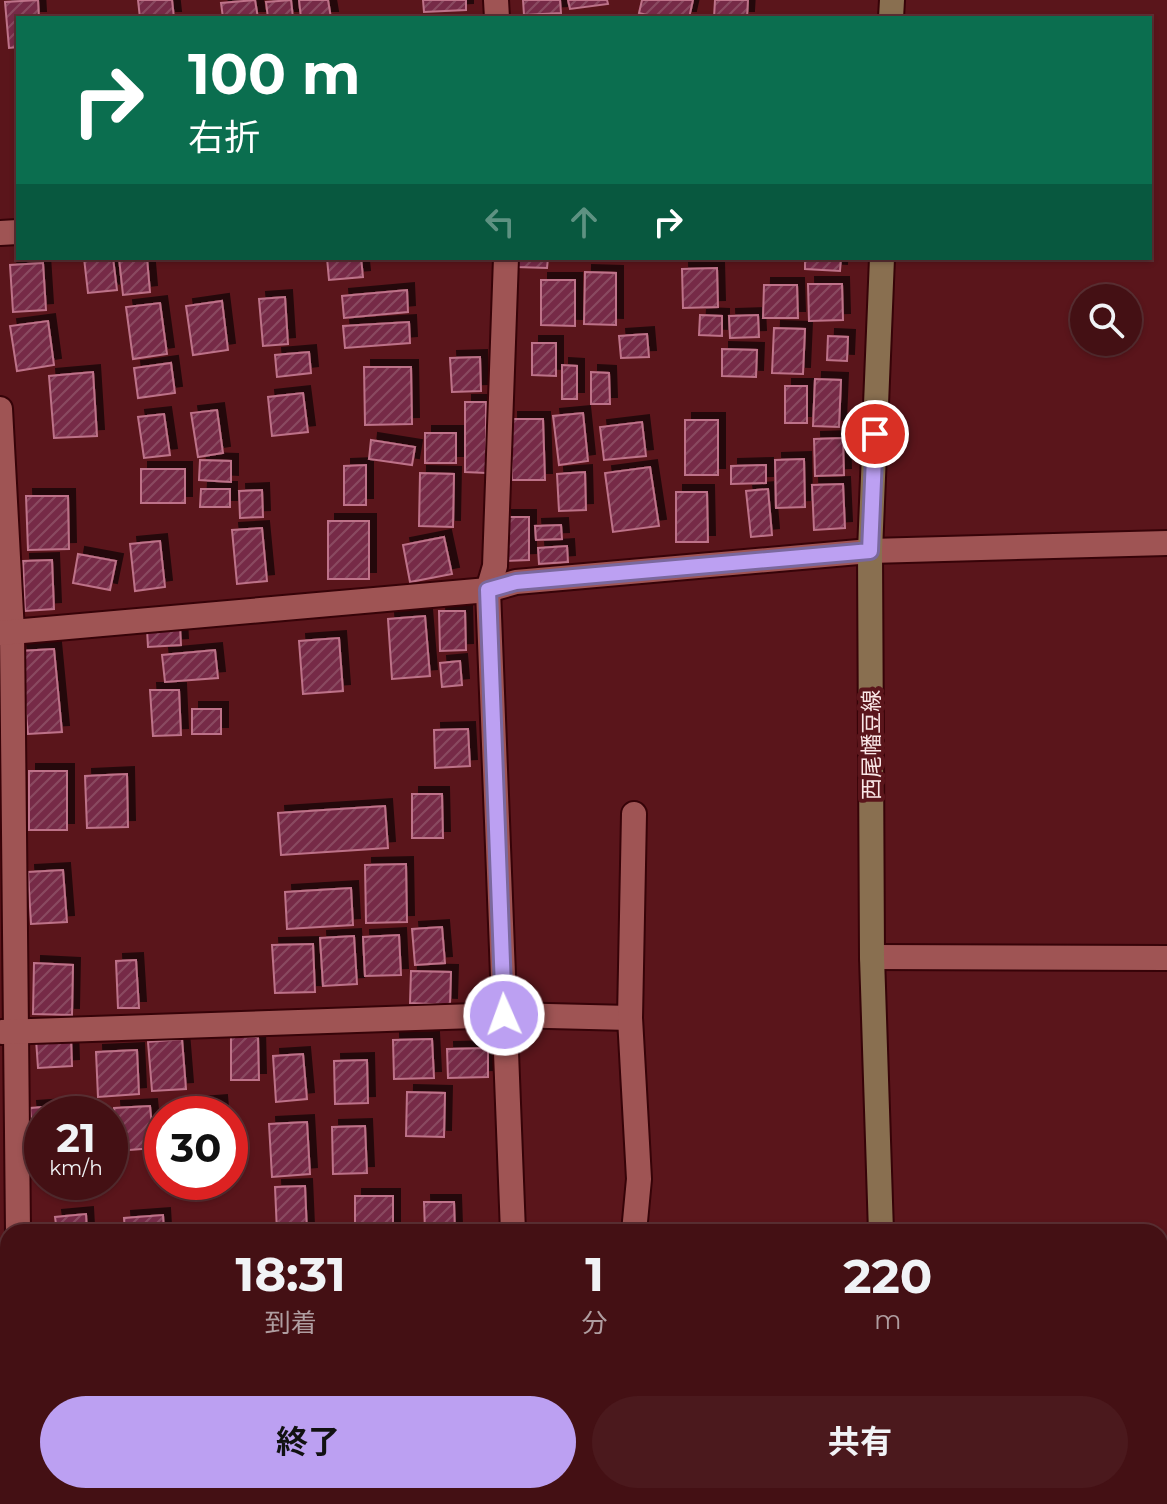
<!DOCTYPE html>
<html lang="ja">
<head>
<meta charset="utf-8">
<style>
  :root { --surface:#441014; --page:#4b191d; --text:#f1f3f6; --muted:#af9da0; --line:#5c3034; --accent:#bca0f2 }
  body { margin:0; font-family:Montserrat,"Noto Sans JP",sans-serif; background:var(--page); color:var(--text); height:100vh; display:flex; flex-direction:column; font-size:30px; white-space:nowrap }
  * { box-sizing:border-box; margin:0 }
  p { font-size:26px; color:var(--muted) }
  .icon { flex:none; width:44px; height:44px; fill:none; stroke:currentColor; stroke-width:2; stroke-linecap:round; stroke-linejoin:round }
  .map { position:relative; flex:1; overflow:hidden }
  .sheet { position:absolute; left:0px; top:1224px; width:1168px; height:280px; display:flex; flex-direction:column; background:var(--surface); border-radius:24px 24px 0 0; box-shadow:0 2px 6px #0004,0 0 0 2px var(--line) }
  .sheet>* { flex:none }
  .hud { position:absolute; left:16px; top:16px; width:1136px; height:244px; border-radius:0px; box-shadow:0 2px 6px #0004,0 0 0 2px var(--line); background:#0b6e4f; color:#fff; overflow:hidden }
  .fabs { position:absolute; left:1070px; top:284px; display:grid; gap:16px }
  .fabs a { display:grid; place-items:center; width:72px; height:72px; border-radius:50%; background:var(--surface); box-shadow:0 2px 6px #0004,0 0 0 2px var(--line); font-size:40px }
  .speed { position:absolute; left:24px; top:1096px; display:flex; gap:16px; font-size:40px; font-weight:700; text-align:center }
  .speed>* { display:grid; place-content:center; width:104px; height:104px; border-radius:50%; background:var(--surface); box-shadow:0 2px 6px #0004,0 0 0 2px var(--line); line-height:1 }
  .speed small { font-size:20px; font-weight:400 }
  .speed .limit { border:12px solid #d22; background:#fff; color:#111 }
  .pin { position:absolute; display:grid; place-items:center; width:68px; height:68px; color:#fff; margin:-34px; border:4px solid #fff; border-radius:50%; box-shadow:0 2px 8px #0007 }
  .me { position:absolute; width:88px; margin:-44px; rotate:358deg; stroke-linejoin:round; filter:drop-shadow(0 0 6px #0008) }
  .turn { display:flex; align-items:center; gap:28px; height:168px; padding:0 40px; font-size:36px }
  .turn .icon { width:104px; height:104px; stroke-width:2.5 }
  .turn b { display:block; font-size:56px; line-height:68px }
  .lanes { display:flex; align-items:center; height:76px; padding:0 40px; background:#0003; justify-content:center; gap:40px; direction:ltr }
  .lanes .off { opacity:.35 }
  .eta { display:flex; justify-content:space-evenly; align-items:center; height:136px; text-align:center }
  .eta b { font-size:48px; font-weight:700; line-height:56px }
  .primary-button { display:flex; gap:16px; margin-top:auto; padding:16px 40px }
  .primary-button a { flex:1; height:92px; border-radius:48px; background:var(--accent); color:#111; font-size:32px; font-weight:700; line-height:92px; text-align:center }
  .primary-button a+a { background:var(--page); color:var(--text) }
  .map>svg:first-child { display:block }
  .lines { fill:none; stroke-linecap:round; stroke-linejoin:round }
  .stream { stroke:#2d518e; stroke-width:9 }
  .building { fill:url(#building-hatch); stroke:#be7289; stroke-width:2; filter:url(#shadow) }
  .street-casing { stroke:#360308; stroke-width:28 }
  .secondary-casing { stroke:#360308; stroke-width:28 }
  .street { stroke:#9f5454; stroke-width:24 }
  .secondary { stroke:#896f50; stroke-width:24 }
  .route-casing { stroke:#7a689d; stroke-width:20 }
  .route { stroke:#bca0f2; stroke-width:14 }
  .labels { text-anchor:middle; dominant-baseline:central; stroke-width:8; stroke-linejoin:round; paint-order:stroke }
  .street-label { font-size:22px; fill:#fae7e7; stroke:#5a151b }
</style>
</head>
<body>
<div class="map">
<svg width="1167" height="1504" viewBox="0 0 1167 1504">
  <defs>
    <pattern id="building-hatch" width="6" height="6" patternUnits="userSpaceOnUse" patternTransform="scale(2)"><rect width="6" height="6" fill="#762b46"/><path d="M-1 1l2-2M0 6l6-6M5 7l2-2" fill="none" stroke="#8a4a61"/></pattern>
    <filter id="shadow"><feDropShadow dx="7" dy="-7" stdDeviation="0" flood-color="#0009"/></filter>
  </defs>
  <rect width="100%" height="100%" fill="#5a151b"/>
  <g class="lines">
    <g class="stream">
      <polyline points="0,1421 8,1423"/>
      <polyline points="398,1496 428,1504"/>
    </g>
  </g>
  <g class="building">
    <polygon points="38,0 39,18 18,18 18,47 9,48 5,2"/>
    <polygon points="138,0 172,0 174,18 140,18"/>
    <polygon points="255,0 258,18 223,18 221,3"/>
    <polygon points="291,0 293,18 268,18 266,2"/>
    <polygon points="299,0 328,0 331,18 301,18"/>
    <polygon points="423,0 466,0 466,10 424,12"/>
    <polygon points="523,0 560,0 561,13 524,15"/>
    <polygon points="568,0 607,0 608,4 570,9"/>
    <polygon points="642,0 693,0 689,18 659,18 639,13"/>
    <polygon points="715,0 748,0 747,18 714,18"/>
    <polygon points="84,258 113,258 117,290 88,293"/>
    <polygon points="119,258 147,258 150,292 123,295"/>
    <polygon points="327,258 361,258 363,277 329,280"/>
    <polygon points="516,258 548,258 547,268 516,267"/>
    <polygon points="805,258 841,258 840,271 805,269"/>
    <polygon points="43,263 46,310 13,312 10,265"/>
    <polygon points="717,268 718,307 683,308 682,269"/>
    <polygon points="585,272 616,273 616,325 584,324"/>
    <polygon points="541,280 575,280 575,326 541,325"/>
    <polygon points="808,284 842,284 843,320 809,321"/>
    <polygon points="764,285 797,285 798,318 763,318"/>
    <polygon points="407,290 408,312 344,318 342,296"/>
    <polygon points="285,297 288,344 263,346 259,299"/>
    <polygon points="222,301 228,350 193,355 186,306"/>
    <polygon points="160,303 167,354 133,359 126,307"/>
    <polygon points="700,315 722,316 722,336 699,335"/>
    <polygon points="758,315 759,337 730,338 729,316"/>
    <polygon points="48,321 54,365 17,371 10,326"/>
    <polygon points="409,322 410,343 345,348 343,326"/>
    <polygon points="774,328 805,329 803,374 772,373"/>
    <polygon points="647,334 649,357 621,358 619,336"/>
    <polygon points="828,336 848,337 847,361 827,360"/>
    <polygon points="532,343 556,343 556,376 532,375"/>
    <polygon points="722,349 757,350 756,377 722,376"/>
    <polygon points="309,352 311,373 277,377 275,355"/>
    <polygon points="480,357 481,391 452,392 450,358"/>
    <polygon points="171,363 175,393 138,398 134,368"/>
    <polygon points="562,365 577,366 577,399 562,399"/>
    <polygon points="364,367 411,367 412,424 365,425"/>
    <polygon points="93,372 97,436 54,438 49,376"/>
    <polygon points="591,372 609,373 610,404 591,404"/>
    <polygon points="815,379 841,380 839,427 813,426"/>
    <rect x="785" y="386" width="22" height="37"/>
    <polygon points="303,393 308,432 272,436 268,397"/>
    <polygon points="465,402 486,402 486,473 465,472"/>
    <polygon points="217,410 223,453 198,457 191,413"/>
    <polygon points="583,413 588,461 559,465 553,416"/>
    <polygon points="164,414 170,455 144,458 138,417"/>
    <polygon points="511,419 543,419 545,480 512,480"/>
    <rect x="685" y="420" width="33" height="55"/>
    <polygon points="642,422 646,456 604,460 600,427"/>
    <rect x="425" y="433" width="31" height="30"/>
    <polygon points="843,438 844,475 815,476 814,439"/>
    <polygon points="371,440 415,447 412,465 369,459"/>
    <polygon points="804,459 805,507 776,508 775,460"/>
    <polygon points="200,460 231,461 231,482 199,480"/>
    <polygon points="366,465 366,505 344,505 344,466"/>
    <polygon points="766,465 766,483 731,484 731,466"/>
    <polygon points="650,467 659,526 613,532 605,473"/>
    <rect x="141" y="469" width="44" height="34"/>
    <polygon points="585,472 586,510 559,511 557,474"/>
    <polygon points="420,473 454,474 453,527 419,526"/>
    <polygon points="843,484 845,528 814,530 812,485"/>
    <polygon points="201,489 230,489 230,507 200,507"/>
    <polygon points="768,489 772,535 751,537 746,491"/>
    <polygon points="262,490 263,517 240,518 239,491"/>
    <polygon points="676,492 707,492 708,542 676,542"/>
    <polygon points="26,496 68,496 69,549 28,550"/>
    <polygon points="505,517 529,517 529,560 505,561"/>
    <rect x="328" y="521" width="41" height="58"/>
    <polygon points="561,525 562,539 536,540 535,526"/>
    <polygon points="262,528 267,581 237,584 232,530"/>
    <polygon points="444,537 452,574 410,582 403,545"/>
    <polygon points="160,541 165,587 135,591 130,544"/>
    <polygon points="567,546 568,562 539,564 538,548"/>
    <polygon points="78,554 116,561 110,590 73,583"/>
    <polygon points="52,560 54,609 25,611 23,561"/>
    <polygon points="439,611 465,611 466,650 440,651"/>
    <polygon points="425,616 430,676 392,679 388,619"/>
    <polygon points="180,627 181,645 148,647 147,629"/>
    <polygon points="339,638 343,691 303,694 299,641"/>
    <polygon points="54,649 62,732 28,734 20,651"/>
    <polygon points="215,650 218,678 165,682 162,655"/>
    <polygon points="460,661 462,685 442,687 440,663"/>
    <polygon points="150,690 179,690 181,735 153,736"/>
    <rect x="192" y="709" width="29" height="25"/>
    <polygon points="468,729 470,766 435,768 434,730"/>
    <rect x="29" y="771" width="38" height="59"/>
    <polygon points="127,774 128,827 87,828 85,776"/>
    <polygon points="412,794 442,794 443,838 412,838"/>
    <polygon points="385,806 388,848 281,855 278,813"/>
    <polygon points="406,864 407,922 366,923 365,865"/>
    <polygon points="63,870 67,922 31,924 28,872"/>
    <polygon points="351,888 353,925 287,929 285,892"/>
    <polygon points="442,927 445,963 415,965 412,929"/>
    <polygon points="399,935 401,975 365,976 363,937"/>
    <polygon points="354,936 357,984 323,986 320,938"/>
    <polygon points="313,944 315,992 275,993 272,945"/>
    <polygon points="136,960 139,1008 118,1008 116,961"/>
    <polygon points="34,963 73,965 72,1015 33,1014"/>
    <polygon points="411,971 451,972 450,1005 410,1003"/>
    <polygon points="71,1037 72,1066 38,1068 36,1039"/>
    <polygon points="231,1037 258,1037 259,1080 231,1080"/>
    <polygon points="182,1039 186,1089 152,1091 148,1042"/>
    <polygon points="432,1039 434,1078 394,1079 393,1040"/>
    <polygon points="488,1048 488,1077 448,1078 447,1049"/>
    <polygon points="137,1050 139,1094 98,1097 96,1052"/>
    <polygon points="303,1054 307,1099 276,1102 273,1056"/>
    <polygon points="367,1060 368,1103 335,1104 334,1061"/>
    <polygon points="407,1092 445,1093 444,1137 406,1136"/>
    <polygon points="220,1102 221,1114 184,1114 183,1105"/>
    <polygon points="71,1105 71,1114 42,1114 42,1158 35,1159 30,1108"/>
    <polygon points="150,1106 154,1148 117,1151 114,1108"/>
    <polygon points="307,1122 310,1174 272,1177 269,1124"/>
    <polygon points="365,1126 367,1173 333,1174 332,1127"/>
    <polygon points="305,1186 307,1232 277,1232 275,1187"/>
    <rect x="355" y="1196" width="38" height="36"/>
    <polygon points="424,1202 454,1202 455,1232 425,1232"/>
    <polygon points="86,1214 87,1232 57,1232 55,1217"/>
    <polygon points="163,1215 164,1232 125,1232 124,1218"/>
    <polygon points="32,1496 69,1496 67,1504 30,1504"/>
  </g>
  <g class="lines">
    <defs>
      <g id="street">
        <polyline points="496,0 497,18"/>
        <polyline points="0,233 18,232"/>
        <polyline points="506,258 495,566 488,590 513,1232"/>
        <polyline points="0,409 12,632 18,1232"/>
        <polyline points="0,633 488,590 516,582 870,551 1167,543"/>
        <polyline points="872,957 1167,958"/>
        <polyline points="2,1032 504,1015 630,1018"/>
        <polyline points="634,1232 639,1179 630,1018 634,814"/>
        <polyline points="294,1496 330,1504"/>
        <polyline points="654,1496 655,1504"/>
        <polyline points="512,1504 512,1496"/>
      </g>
      <g id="secondary">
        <polyline points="891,18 892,0"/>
        <polyline points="881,1232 872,957 870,551 882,258"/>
        <polyline points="890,1496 890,1504"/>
      </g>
    </defs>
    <use href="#street" class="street-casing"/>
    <use href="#secondary" class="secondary-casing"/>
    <use href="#street" class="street"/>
    <use href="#secondary" class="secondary"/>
  </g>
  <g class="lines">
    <defs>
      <polyline id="route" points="504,1015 488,590 516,582 870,551 875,434"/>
    </defs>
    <use href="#route" class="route-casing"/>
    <use href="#route" class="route"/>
  </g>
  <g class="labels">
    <g class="street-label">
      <text transform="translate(871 745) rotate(-90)">西尾幡豆線</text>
    </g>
  </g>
</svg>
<div class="fabs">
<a><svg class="icon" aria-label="search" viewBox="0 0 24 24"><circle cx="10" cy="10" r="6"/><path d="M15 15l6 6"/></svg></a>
</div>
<div class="speed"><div>21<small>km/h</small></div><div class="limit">30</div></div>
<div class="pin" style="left:875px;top:434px;background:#d93025"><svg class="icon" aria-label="arrive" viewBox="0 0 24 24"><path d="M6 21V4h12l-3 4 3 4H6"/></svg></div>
<svg class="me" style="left:504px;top:1015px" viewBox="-20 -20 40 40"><circle r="17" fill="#bca0f2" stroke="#fff" stroke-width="3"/><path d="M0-11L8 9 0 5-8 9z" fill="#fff"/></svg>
<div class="hud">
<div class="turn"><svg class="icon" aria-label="right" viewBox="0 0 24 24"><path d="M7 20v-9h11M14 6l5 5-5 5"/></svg><div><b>100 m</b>右折</div></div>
<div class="lanes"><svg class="icon off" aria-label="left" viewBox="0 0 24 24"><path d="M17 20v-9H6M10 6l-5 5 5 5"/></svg><svg class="icon off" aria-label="ahead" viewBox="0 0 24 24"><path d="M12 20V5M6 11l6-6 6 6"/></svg><svg class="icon" aria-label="right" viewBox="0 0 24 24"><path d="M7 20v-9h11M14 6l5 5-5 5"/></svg></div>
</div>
<section class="sheet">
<div class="eta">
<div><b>18:31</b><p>到着</p></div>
<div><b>1</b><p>分</p></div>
<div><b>220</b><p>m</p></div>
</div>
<div class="primary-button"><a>終了</a><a>共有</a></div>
</section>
</div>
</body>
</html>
